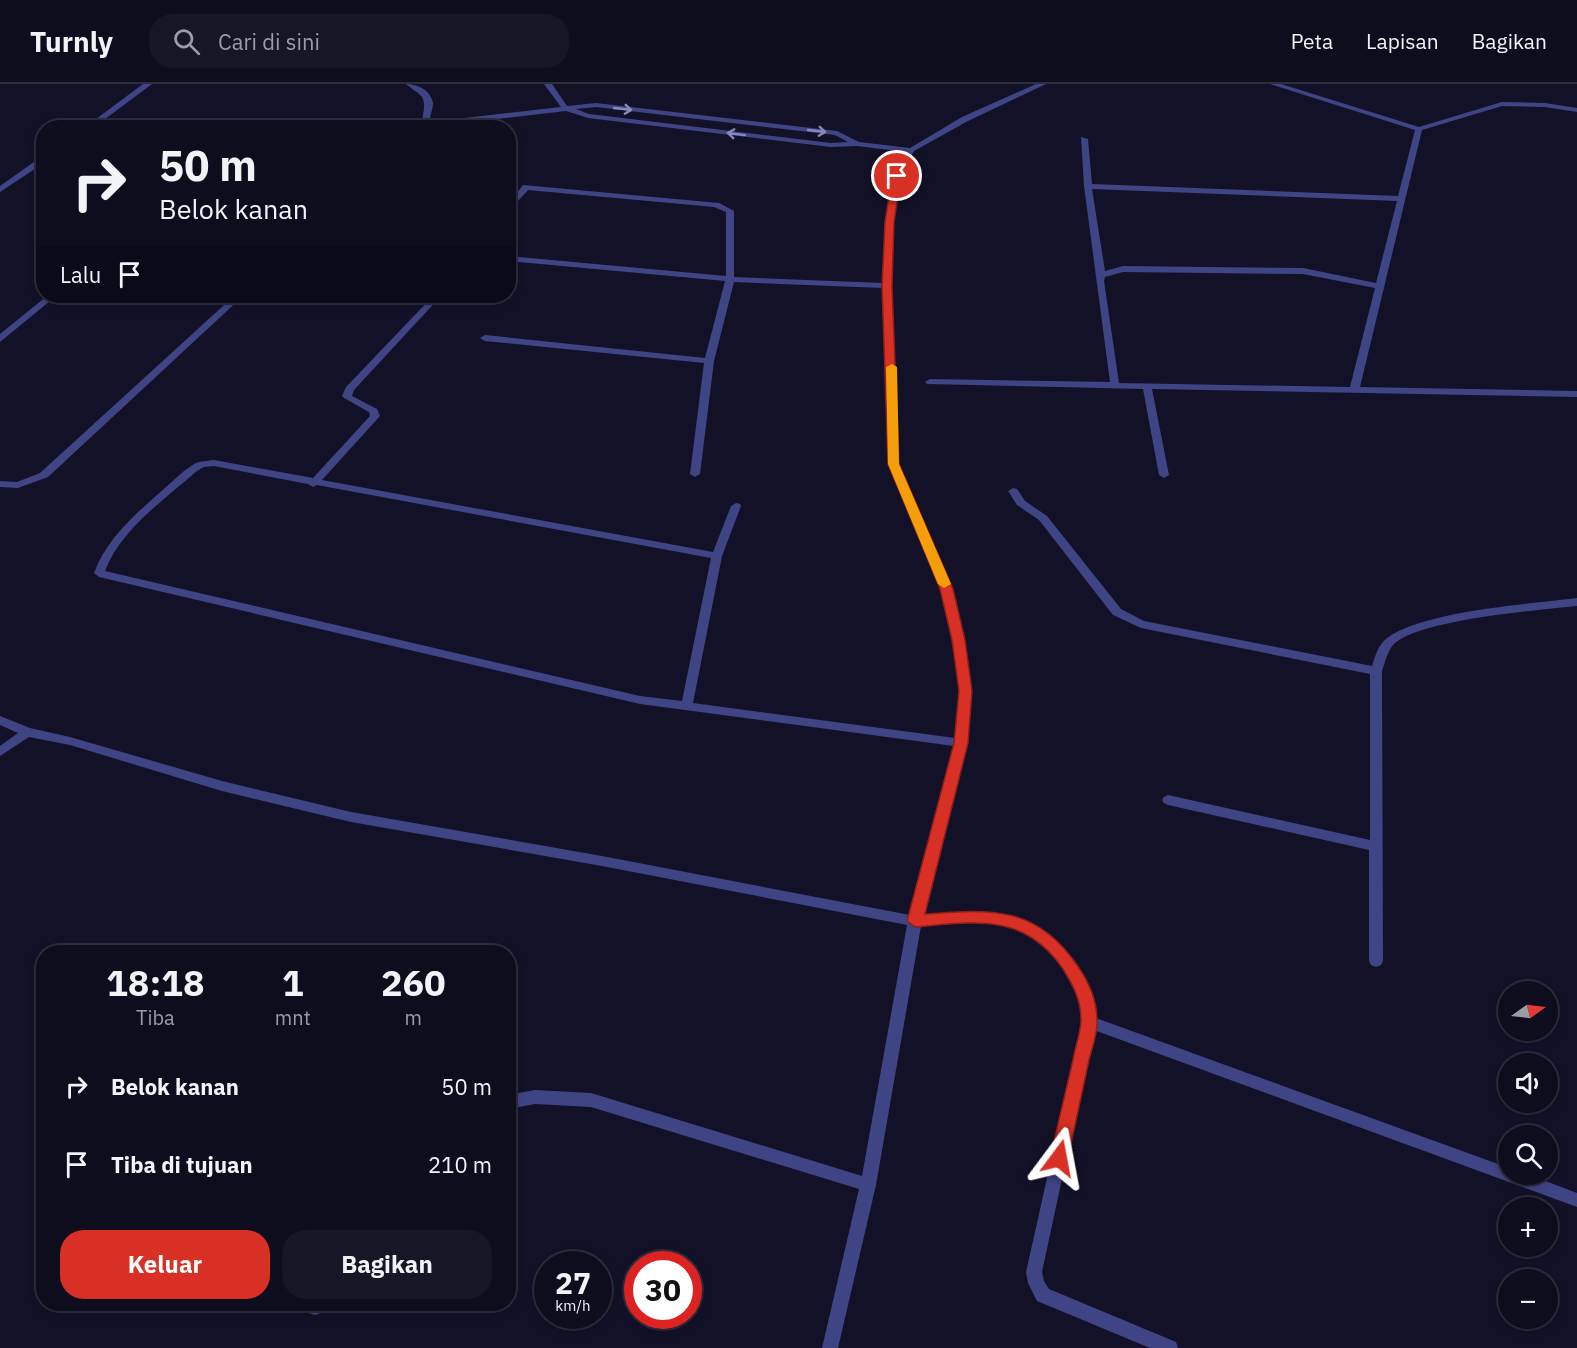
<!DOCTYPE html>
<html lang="id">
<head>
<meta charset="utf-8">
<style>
  :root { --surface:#0e0d1e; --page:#171627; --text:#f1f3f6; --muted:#9b9ca4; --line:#2e2d3c; --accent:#d93025 }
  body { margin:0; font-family:"IBM Plex Sans",sans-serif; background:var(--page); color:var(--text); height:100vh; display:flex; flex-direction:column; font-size:22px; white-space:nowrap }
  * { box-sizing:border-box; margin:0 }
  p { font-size:20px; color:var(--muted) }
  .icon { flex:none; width:33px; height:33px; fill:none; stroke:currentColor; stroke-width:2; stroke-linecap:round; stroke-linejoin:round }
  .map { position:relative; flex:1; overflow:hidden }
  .details { position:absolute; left:36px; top:861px; width:480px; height:366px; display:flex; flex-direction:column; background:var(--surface); border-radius:24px; box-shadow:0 3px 9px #0003,0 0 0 2px var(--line) }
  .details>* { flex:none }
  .guide { position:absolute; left:36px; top:36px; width:480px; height:183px; border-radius:24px; box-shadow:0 3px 9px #0003,0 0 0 2px var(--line); background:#0e0d1e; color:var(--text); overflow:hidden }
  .needle { width:39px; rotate:76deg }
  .tools { position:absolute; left:1498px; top:897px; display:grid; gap:12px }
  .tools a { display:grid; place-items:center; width:60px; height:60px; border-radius:50%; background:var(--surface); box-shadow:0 3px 9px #0003,0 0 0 2px var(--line); font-size:30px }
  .speed { position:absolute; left:534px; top:1167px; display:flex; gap:12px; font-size:30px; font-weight:700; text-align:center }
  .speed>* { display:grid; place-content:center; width:78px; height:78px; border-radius:50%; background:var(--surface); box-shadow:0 3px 9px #0003,0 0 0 2px var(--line); line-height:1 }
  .speed small { font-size:15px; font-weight:400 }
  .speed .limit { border:9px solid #d22; background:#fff; color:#111 }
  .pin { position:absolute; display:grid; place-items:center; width:51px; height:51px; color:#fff; margin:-26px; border:3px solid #fff; border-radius:50%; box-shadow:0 2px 6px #0007 }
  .me { position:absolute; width:66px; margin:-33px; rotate:13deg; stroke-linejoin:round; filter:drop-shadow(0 0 4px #0008) }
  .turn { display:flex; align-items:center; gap:21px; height:126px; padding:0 24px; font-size:27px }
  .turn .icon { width:78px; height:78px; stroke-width:2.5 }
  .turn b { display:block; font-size:42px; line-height:51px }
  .then { display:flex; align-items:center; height:57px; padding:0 24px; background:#0003; gap:12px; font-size:22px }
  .eta { display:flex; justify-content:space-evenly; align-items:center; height:102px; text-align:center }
  .eta b { font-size:36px; font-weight:700; line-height:42px }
  .button { display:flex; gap:12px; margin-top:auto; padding:12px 24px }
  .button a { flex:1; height:69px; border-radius:24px; background:var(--accent); color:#fff; font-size:24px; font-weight:700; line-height:69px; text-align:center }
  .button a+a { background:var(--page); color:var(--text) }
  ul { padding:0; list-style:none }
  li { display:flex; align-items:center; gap:18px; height:78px; padding:0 24px }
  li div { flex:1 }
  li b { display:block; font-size:22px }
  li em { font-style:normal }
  header { display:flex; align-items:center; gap:36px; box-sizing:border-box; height:84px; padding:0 30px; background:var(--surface); border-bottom:2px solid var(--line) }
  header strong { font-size:28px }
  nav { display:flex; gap:33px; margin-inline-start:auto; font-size:21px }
  .search { width:420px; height:54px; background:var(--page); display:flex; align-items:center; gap:15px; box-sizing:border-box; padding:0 21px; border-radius:24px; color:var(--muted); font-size:22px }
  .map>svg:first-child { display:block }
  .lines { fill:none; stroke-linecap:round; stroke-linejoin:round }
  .minor { fill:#3f4484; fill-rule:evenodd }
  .oneway { stroke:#8588ba }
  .route { fill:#d93025; stroke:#8d1f18; stroke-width:1.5 }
  .slow { fill:#f59e0b }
</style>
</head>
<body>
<header>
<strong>Turnly</strong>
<div class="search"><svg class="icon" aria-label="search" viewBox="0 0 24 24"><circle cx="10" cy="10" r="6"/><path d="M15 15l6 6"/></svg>Cari di sini</div>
<nav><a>Peta</a><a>Lapisan</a><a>Bagikan</a></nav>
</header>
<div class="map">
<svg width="1577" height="1264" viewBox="0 0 1577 1264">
  <rect width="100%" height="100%" fill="#131128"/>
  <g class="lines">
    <g class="minor">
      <polygon points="143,0 152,0 93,44 84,44"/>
      <path d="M406,0c11,0 25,6 27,19 0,5 -3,14 -4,19l132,-15 -17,-23h8l15,22 29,-3 241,28 22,11 51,6 52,-31 74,-33h10l-78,37 -54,30 -13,25 -7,46 -3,64 8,178 53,125 12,52 7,50 -4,52 -44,172c62,-5 115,-11 151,49 6,10 15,21 19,31 2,7 2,16 3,23l413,150v6h18l50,19v14l-483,-177 -52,242 2,9 5,8 127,53 2,6h-28l-113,-47 -9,-18 -2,-11 56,-250 -3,-25 -25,-42 -25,-22 -26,-10 -31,-2 -51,5 -45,259 -38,163h-16l37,-159 -268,-82 -56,-3 -27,5v-14l27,-5 56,3 271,83 45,-251 -305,-59 -251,-44 -129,-31 -152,-46 -41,-8 -29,19v-10l18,-13 -18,-8v-9l30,12 40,9 152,44 129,31 251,44 308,59 44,-169 -314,-42 -541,-127 -5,-4c13,-36 44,-61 72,-86 9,-8 19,-18 30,-24 5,-2 12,-2 18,-3l99,18 57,-62 -1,-4 -25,-14 -2,-2 4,-9 87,-91h8l-87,94 -2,6 25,13 3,7 -58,64 391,72 18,-46 5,-3 4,1 1,2 -19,50 -29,147 262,35 4,-47 -7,-50 -12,-52 -51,-125 -6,-176 -149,-6 -20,79 -14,113 -5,3 -5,-3 14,-111 -219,-22 -5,-3 5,-3 220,23 20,-77 -217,-20v-5l218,20v-64l-12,-5 -186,-17 -20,22v-8l15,-19 196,18 15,8v66l149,6 3,-61 7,-46 13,-24 -49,-6 -26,1 -243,-29 -22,-7 -148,17c4,-5 4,-7 5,-13 4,-21 -3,-19 -17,-31zM596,23l239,28 13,7 -17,1 -242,-29 -13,-5zM214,382l94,18 5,3 4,-2 394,73 -29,143 -42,-5 -535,-125c16,-42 59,-71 92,-100l7,-4z"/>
      <path d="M1270,0h11l138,43 83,-25 43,1 32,5v4l-32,-5 -43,-1 -80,24 -62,257 217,4v6l-425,-8 17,86 -5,3 -5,-3 -16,-86 -216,-5 -2,-2 5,-3 180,3 -26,-196 -3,-49 7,2 4,45 306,12 17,-66zM1092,105l305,12 -21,82 -73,-15 -180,-2 -18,5zM1123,188l180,2 72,14 -25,99 -231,-4 -15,-102 1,-4z"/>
      <polygon points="194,38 197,38 217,44 194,42"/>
      <polygon points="41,73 44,73 44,79 0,108 0,102"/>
      <polygon points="47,212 56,212 0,258 0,250"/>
      <polygon points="234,212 243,212 48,393 18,404 0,403 0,397 17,398 40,389"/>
      <path d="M1013,404l4,1 8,12 22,15 74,93 23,12 228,45c3,-10 7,-22 15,-28 36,-27 143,-34 190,-40v8c-38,4 -161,14 -184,39 -6,7 -8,18 -11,26l1,290 -2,4 -5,2 -5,-2 -2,-4v-111l-201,-45 -4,-2 -2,-3 2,-3 4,-2 202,45v-166l-229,-46 -28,-13 -74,-95 -22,-15 -9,-14z"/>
      <polygon points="308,1220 324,1220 321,1229 315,1231 309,1229"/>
    </g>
  </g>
  <defs><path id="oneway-shaft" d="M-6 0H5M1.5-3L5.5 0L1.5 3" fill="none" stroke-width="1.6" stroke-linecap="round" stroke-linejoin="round" transform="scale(1.5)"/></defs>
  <g class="oneway">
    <use href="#oneway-shaft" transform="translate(623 25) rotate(6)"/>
    <use href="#oneway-shaft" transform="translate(817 47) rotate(6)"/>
    <use href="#oneway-shaft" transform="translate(736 50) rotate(-173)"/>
  </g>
  <path class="route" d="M897,90l4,2 -7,46 -2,64 7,178 54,125 12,51 7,51 -4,52 -43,171c65,-5 111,-9 152,51 12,17 20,35 20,55 1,13 -5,28 -8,40 -7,33 -14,65 -21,98l-3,6 -6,2 -6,-2 -3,-6c8,-33 15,-65 23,-98 2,-13 8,-28 8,-40 0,-20 -8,-35 -18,-51 -39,-57 -88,-47 -148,-42l-8,-6 47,-178 5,-52 -7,-51 -12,-51 -52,-125 -6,-178 3,-64 7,-46z"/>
  <polygon class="slow" points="892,280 897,283 899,380 951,500 944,504 938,500 888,380 886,283"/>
</svg>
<div class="tools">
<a><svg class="needle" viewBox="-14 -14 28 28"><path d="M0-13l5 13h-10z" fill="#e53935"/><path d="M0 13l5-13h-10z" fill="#9b9ca4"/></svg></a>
<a><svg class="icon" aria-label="sound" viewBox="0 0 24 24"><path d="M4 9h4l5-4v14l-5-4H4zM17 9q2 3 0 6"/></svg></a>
<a><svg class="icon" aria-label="search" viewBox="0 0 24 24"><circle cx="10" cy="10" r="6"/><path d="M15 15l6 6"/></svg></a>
<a>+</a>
<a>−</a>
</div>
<div class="speed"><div>27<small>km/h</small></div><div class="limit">30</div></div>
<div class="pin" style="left:897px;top:92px;background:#d93025"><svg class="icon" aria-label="arrive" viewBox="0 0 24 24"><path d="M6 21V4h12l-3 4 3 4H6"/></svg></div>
<svg class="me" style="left:1059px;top:1074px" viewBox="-20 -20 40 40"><path d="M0-17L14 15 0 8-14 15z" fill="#d93025" stroke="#fff" stroke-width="4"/></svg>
<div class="guide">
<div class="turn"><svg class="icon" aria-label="right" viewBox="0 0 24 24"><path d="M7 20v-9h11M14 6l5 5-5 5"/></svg><div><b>50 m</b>Belok kanan</div></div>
<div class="then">Lalu<svg class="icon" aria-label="arrive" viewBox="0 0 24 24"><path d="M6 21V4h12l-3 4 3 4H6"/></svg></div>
</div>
<section class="details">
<div class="eta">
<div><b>18:18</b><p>Tiba</p></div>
<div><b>1</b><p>mnt</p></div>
<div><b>260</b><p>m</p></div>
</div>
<ul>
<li><svg class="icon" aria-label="right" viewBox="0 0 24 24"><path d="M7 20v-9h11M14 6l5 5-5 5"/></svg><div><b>Belok kanan</b></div><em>50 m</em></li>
<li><svg class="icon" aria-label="arrive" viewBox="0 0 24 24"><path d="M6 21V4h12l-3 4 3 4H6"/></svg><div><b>Tiba di tujuan</b></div><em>210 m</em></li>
</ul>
<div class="button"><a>Keluar</a><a>Bagikan</a></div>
</section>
</div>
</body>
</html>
